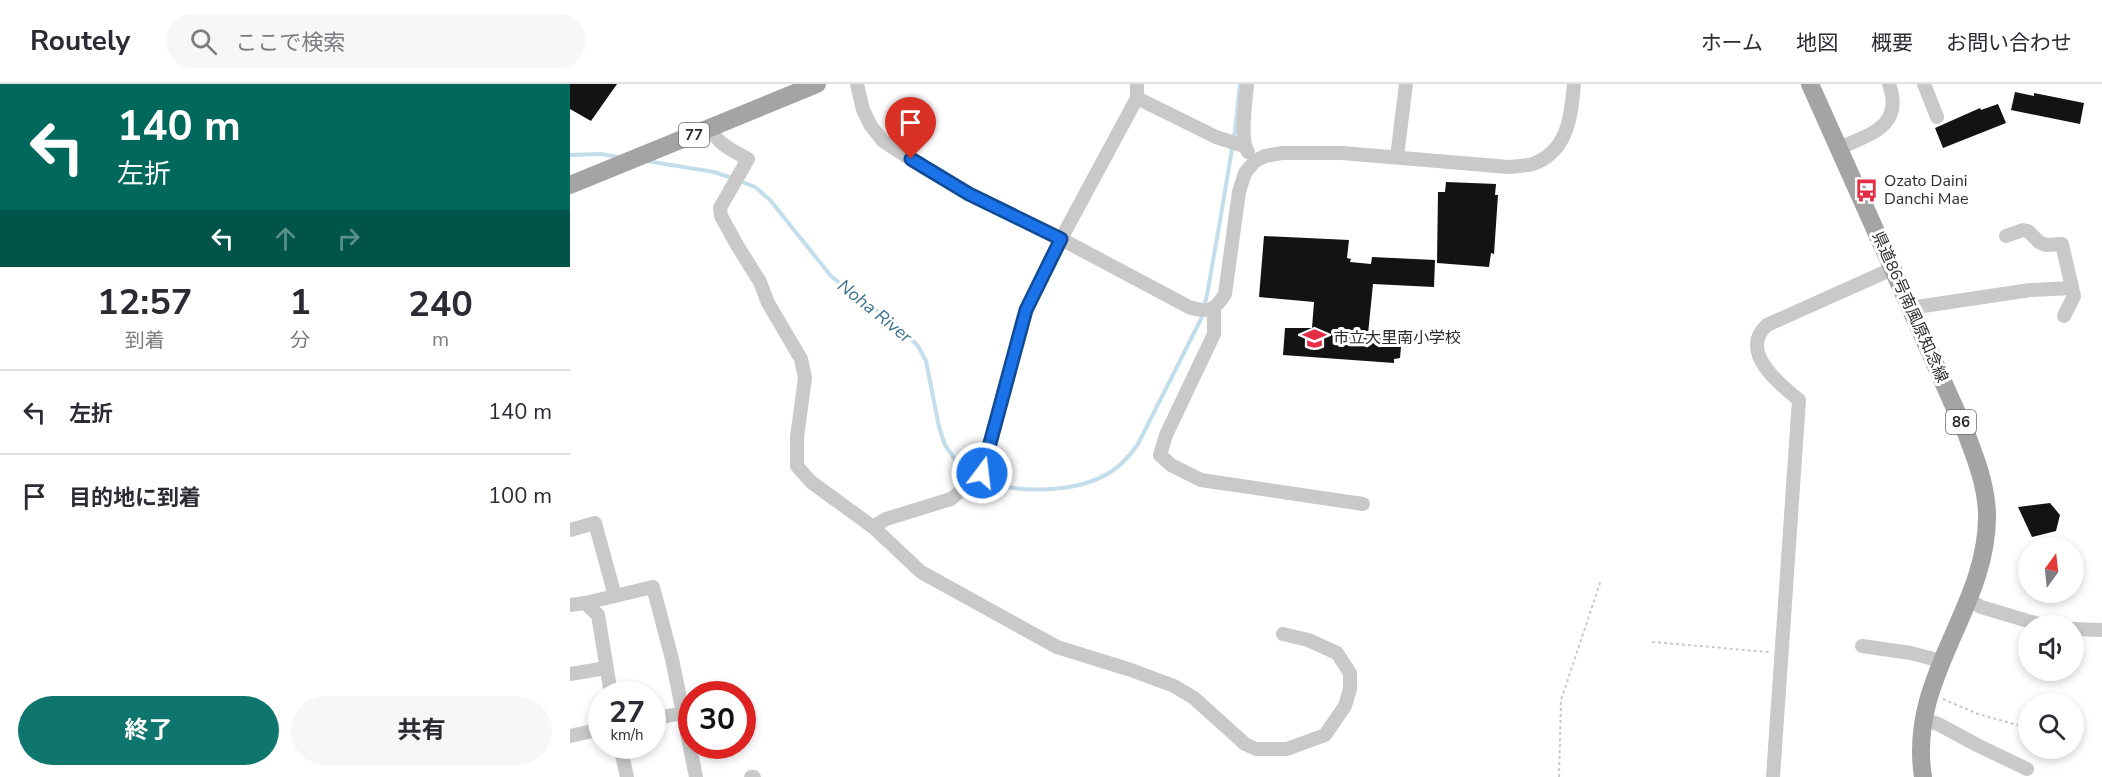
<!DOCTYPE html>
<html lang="ja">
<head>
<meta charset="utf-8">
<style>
  :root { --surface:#fff; --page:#f7f7f7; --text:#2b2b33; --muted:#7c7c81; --line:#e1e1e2; --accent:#0f766e }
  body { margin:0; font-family:"Nunito Sans","Noto Sans JP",sans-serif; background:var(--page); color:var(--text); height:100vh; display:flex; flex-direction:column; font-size:22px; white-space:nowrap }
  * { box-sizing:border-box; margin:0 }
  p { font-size:20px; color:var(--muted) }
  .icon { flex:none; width:33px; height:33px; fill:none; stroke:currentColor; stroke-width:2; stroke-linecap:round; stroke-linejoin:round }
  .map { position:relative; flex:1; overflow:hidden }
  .sheet { display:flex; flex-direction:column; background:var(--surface); width:570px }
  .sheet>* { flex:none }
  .banner { background:#00695c; color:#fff; overflow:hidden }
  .needle { width:39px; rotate:15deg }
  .buttons { position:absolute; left:1448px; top:453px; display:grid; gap:12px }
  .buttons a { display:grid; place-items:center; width:66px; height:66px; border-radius:50%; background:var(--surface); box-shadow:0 3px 9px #0003; font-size:30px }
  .speed { position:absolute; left:18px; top:597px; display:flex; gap:12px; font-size:30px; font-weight:700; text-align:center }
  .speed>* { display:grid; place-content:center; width:78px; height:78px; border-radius:50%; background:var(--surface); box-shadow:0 3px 9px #0003; line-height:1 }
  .speed small { font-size:15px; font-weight:400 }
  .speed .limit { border:9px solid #d22; background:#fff; color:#111 }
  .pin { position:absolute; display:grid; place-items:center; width:51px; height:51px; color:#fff; margin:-62px -26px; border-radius:50% 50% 50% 0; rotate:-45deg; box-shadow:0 0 6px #0007 }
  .pin .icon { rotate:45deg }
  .me { position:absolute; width:66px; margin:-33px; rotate:15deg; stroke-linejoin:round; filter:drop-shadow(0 0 4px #0008) }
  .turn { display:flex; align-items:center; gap:21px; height:126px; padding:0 18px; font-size:27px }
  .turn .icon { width:78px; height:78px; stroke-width:2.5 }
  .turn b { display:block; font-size:42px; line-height:51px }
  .lanes { display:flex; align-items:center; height:57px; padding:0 18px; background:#0003; justify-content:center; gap:30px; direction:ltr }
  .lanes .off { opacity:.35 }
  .eta { display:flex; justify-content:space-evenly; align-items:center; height:102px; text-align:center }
  .eta b { font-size:36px; font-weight:700; line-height:42px }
  .button { display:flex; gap:12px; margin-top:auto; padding:12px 18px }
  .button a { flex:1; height:69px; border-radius:36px; background:var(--accent); color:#fff; font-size:24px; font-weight:700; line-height:69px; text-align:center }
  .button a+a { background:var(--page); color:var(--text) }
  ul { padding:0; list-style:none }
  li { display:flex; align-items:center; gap:18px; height:84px; padding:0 18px; border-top:2px solid var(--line) }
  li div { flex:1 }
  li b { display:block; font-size:22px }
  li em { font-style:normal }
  header { display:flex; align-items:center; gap:36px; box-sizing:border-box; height:84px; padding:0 30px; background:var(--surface); border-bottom:2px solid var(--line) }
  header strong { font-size:28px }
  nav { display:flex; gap:33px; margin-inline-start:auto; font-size:21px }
  .search { width:420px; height:54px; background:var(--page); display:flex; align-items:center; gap:15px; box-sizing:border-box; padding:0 21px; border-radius:33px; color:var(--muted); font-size:22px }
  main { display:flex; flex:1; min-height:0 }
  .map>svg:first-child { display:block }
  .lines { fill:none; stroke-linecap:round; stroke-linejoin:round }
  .stream { stroke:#c4ddea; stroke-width:4 }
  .building { fill:#131313 }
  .path { stroke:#c9c9c9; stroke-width:2; stroke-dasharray:3 3; stroke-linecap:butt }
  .minor { stroke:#c9c9c9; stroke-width:14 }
  .major { stroke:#a4a4a4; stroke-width:18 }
  .route-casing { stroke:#114b97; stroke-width:15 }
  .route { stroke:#1a73e8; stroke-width:10 }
  .labels { text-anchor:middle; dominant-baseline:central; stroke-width:6; stroke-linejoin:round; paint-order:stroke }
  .shield { fill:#fff; stroke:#6b6b6b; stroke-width:1.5 }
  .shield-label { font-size:15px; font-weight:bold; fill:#2c2c2c }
  .poi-label { font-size:16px; fill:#2c2c2c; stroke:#fff; text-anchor:start }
  .street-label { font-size:16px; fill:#2c2c2c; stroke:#fff }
  .water-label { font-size:18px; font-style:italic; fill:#3b718d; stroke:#fff }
</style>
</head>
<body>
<header>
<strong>Routely</strong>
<div class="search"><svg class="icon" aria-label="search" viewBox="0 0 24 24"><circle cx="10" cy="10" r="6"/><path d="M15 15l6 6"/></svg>ここで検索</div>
<nav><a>ホーム</a><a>地図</a><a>概要</a><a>お問い合わせ</a></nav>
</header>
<main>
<section class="sheet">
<div class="banner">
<div class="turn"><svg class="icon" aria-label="left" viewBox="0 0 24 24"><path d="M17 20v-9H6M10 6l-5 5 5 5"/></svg><div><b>140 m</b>左折</div></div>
<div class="lanes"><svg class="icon" aria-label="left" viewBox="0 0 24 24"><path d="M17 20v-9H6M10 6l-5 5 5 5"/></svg><svg class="icon off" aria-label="ahead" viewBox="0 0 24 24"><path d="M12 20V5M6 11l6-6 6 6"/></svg><svg class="icon off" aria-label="right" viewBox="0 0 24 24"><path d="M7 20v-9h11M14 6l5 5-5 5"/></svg></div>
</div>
<div class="eta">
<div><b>12:57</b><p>到着</p></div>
<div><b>1</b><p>分</p></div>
<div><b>240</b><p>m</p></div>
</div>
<ul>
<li><svg class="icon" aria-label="left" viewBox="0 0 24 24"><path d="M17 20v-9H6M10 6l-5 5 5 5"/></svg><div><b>左折</b></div><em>140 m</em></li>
<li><svg class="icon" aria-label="arrive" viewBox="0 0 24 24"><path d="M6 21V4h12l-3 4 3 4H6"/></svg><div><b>目的地に到着</b></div><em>100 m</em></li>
</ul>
<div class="button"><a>終了</a><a>共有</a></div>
</section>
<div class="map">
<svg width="1532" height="693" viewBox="0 0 1532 693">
  <rect width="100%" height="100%" fill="#fff"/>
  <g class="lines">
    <g class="stream">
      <polyline points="0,71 31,70 49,73"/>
      <polyline points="77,77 144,88 165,95 185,103 200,116 261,192 292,217 323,237 348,262 356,277 369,343 375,361 388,380 405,391"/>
      <path d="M411,395c35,16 99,14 131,-8 11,-7 19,-17 26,-27l63,-125 6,-24 14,-80 14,-84 5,-47"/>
    </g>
  </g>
  <g class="building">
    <polygon points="0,0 47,0 21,37 0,25"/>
    <polygon points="1445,8 1464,12 1464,9 1514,19 1510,40 1441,26"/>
    <polygon points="1428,20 1436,39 1373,64 1365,44 1410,24 1411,26"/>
    <polygon points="876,98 926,100 925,111 928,111 924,170 921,169 919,183 867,179 868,108 875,108"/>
    <polygon points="694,152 779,156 777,174 781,175 780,178 801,180 802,173 865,176 864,203 803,200 798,250 832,252 830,274 824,275 824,279 713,271 715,244 742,244 744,218 689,213"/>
    <polygon points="1480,419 1490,431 1486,447 1462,453 1448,423"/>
  </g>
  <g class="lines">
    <g class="path">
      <polyline points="1082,558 1199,568"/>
      <polyline points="1373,615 1408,630 1458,644"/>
      <polyline points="989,693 991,616 1031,496"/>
    </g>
    <g class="minor">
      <path d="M287,0l6,26 8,16 12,15 41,27 46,26 91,45 128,68c18,6 26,4 36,-13l14,-102 6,-19 10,-12 10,-5 17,-3h60l167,14c7,-1 17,-1 24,-3 35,-13 38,-47 41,-80"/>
      <path d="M677,0c-1,16 -8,56 1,68"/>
      <polyline points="1354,0 1367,33"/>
      <polyline points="567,14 646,53 674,62"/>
      <path d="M141,44c5,16 23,23 37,31l-28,49 1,8 16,29 23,37 8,21 33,56 4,19 -8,59v29l14,16 62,45 48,45 136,75 74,23 43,16 20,12 51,46 11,5h31l38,-14 20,-29 5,-17v-16l-13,-20 -29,-13 -25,-6"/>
      <path d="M1269,64c32,-14 65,-22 50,-64"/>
      <polyline points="827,73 836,0"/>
      <polyline points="1436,152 1453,146 1458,147 1469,158 1476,161 1492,160 1504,212 1494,232"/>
      <polyline points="644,224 644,250 596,351 590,371 601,381 631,396 793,420"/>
      <polyline points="1340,224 1460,206 1502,204"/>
      <polyline points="303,443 316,435 381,415 412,389 456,226 491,155 567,14 567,0"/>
      <polyline points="0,446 25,439 45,512"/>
      <polyline points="1398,515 1411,523 1475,542"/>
      <polyline points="15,519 83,503 102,575 126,693"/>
      <polyline points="0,521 15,519 28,531 41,610"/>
      <polyline points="1503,545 1532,546"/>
      <polyline points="1292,562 1341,569 1371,577"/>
      <polyline points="0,590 36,584"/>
      <polyline points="82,635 113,629"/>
      <polyline points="1353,635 1368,640 1407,661 1457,685"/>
      <polyline points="0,652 32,645"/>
      <polyline points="50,662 57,693"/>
      <polyline points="181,693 184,693"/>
      <path d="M1203,693l26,-377c-20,-16 -61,-49 -32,-75l125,-56"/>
    </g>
    <g class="major">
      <path d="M1240,0l156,349c10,26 20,52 21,80 2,95 -80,163 -64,264"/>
      <polyline points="0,101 247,0"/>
    </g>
  </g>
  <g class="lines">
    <defs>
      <polyline id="route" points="341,75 399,110 491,155 456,226 412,389"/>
    </defs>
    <use href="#route" class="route-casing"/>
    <use href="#route" class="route"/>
  </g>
  <defs>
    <symbol id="bus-bare" viewBox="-9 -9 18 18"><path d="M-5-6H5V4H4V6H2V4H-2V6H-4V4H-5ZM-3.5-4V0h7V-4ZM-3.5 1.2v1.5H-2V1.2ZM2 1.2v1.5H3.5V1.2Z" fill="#e42c44" stroke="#fff" stroke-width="2.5" paint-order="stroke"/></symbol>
    <symbol id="school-bare" viewBox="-9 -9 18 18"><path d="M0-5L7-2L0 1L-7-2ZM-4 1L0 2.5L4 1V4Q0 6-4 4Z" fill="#e42c44" stroke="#fff" stroke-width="2.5" paint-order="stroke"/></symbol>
  </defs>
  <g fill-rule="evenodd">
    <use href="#bus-bare" x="1280" y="90" width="33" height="33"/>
    <use href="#school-bare" x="728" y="238" width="33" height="33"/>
  </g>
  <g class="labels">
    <g class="shield">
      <rect x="109" y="39" width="30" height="24" rx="4.5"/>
      <rect x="1376" y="326" width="30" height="24" rx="4.5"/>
    </g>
    <g class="shield-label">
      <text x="124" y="51">77</text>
      <text x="1391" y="338">86</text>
    </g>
    <g class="poi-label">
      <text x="1314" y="97">Ozato Daini<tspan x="1314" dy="18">Danchi Mae</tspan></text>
      <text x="763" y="254">市立大里南小学校</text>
    </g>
    <g class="street-label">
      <text transform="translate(1340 223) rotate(66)">県道86号南風原知念線</text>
    </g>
    <g class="water-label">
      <text transform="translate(305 227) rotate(39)">Noha River</text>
    </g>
  </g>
</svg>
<div class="buttons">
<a><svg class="needle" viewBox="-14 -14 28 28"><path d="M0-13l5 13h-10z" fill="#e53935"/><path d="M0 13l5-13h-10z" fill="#7c7c81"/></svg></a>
<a><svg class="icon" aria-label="sound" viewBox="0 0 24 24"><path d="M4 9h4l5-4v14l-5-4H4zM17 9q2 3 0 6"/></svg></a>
<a><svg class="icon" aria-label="search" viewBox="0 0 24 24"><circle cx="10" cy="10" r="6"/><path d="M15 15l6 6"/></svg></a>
</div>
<div class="speed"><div>27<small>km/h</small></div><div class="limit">30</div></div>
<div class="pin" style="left:341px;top:75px;background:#d93025"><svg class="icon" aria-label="arrive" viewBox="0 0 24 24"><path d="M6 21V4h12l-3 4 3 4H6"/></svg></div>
<svg class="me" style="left:412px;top:389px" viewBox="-20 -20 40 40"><circle r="17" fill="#1a73e8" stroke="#fff" stroke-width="3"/><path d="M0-11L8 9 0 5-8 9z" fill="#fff"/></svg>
</div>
</main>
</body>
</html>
